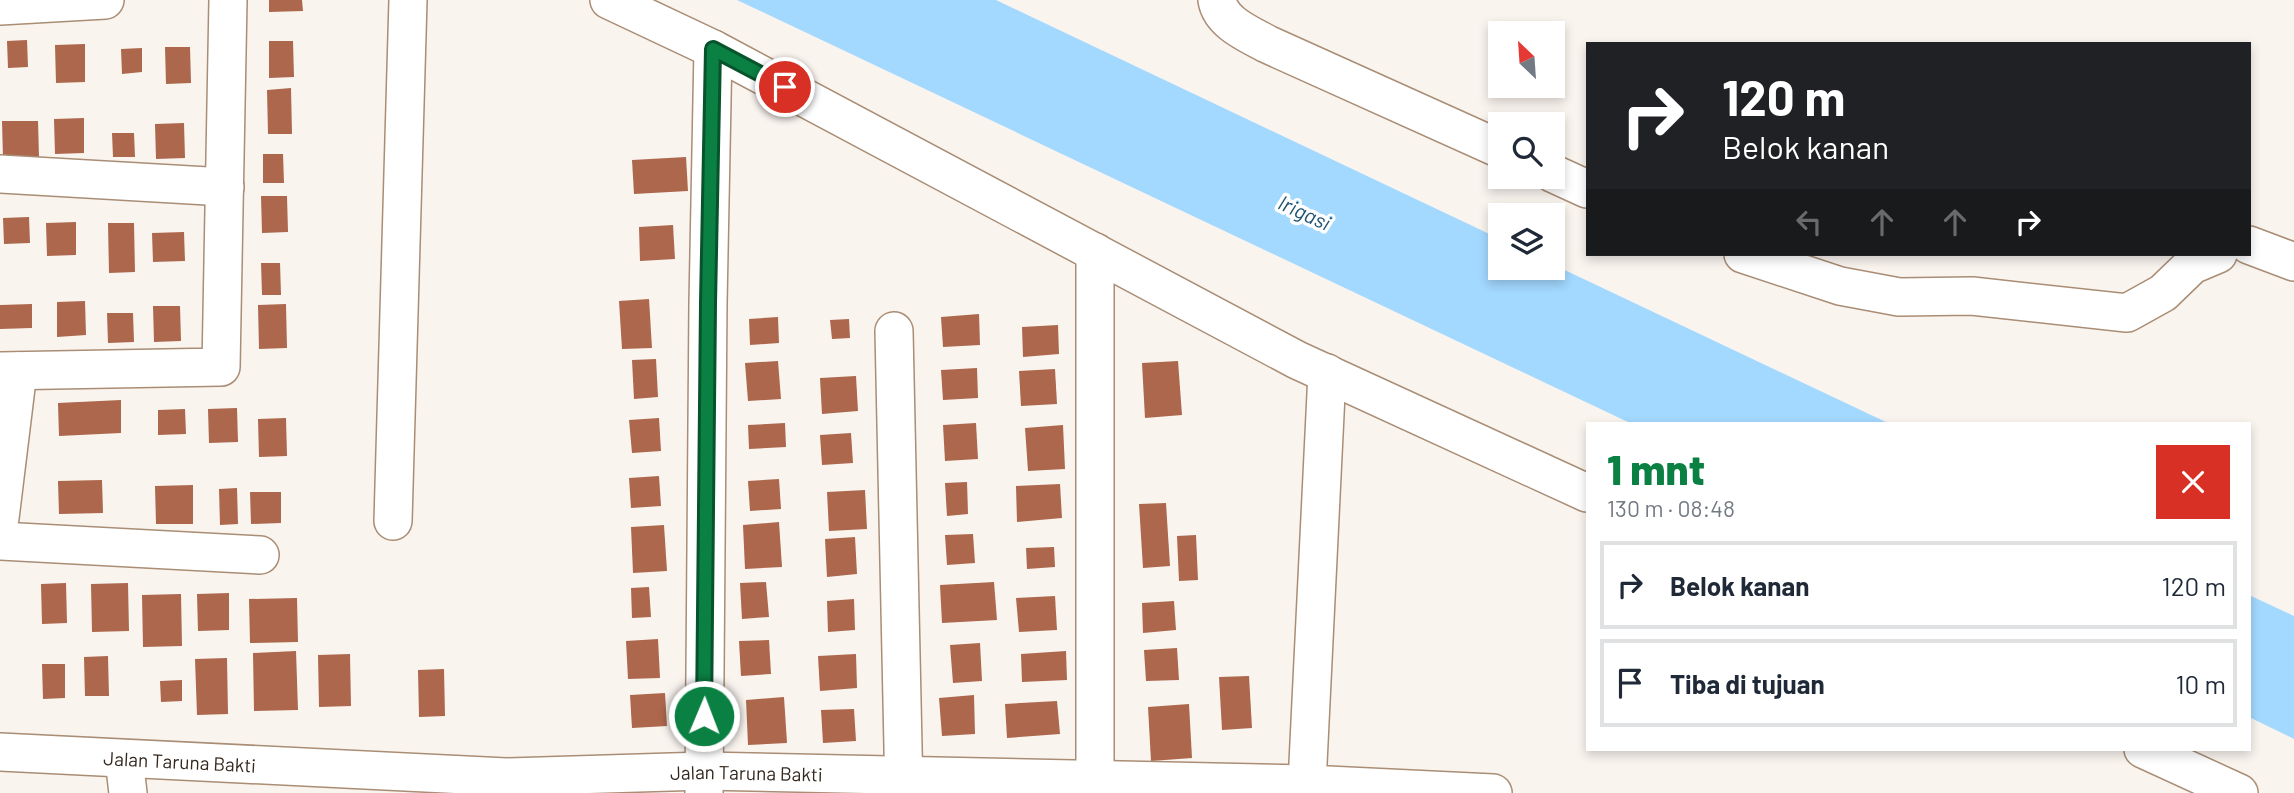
<!DOCTYPE html>
<html lang="id">
<head>
<meta charset="utf-8">
<style>
  :root { --surface:#fff; --page:#f2f2f3; --text:#1f2937; --muted:#747a83; --line:#e0e1e3; --accent:#0b8043 }
  body { margin:0; font-family:Barlow,sans-serif; background:var(--page); color:var(--text); height:100vh; display:flex; flex-direction:column; font-size:26px; white-space:nowrap }
  * { box-sizing:border-box; margin:0 }
  p { font-size:23px; color:var(--muted) }
  .icon { flex:none; width:38px; height:38px; fill:none; stroke:currentColor; stroke-width:2; stroke-linecap:round; stroke-linejoin:round }
  .map { position:relative; flex:1; overflow:hidden }
  .panel { position:absolute; left:1586px; top:422px; width:665px; height:329px; display:flex; flex-direction:column; background:var(--surface); border-radius:0px; box-shadow:0 4px 10px #0003 }
  .panel>* { flex:none }
  .guide { position:absolute; left:1586px; top:42px; width:665px; height:214px; border-radius:0px; box-shadow:0 4px 10px #0003; background:#202124; color:#fff; overflow:hidden }
  .needle { width:46px; rotate:335deg }
  .buttons { position:absolute; left:1488px; top:21px; display:grid; gap:14px }
  .buttons a { display:grid; place-items:center; width:77px; height:77px; border-radius:0px; background:var(--surface); box-shadow:0 4px 10px #0003; font-size:35px }
  .pin { position:absolute; display:grid; place-items:center; width:60px; height:60px; color:#fff; margin:-30px; border:4px solid #fff; border-radius:50%; box-shadow:0 2px 7px #0007 }
  .me { position:absolute; width:77px; margin:-38px; rotate:1deg; stroke-linejoin:round; filter:drop-shadow(0 0 5px #0008) }
  .turn { display:flex; align-items:center; gap:24px; height:147px; padding:0 21px; font-size:32px }
  .turn .icon { width:91px; height:91px; stroke-width:2.5 }
  .turn b { display:block; font-size:49px; line-height:60px }
  .lanes { display:flex; align-items:center; height:66px; padding:0 21px; background:#0003; justify-content:center; gap:35px; direction:ltr }
  .lanes .off { opacity:.35 }
  .round { display:grid; place-items:center; flex:none; width:74px; height:74px; border-radius:0px; background:var(--page) }
  .head { display:flex; align-items:center; justify-content:space-between; height:119px; padding:0 21px }
  h1 { font-size:42px; font-weight:800; line-height:52px; color:var(--accent) }
  ul { padding:0; list-style:none }
  li { display:flex; align-items:center; gap:21px; height:88px; margin:0 14px 10px; padding:0 7px; border:4px solid var(--line); border-radius:0px }
  li div { flex:1 }
  li b { display:block; font-size:26px }
  li em { font-style:normal }
  .map>svg:first-child { display:block }
  .water { fill:#a3d8ff }
  .building { fill:#ac674c }
  .lines { fill:none; stroke-linecap:round; stroke-linejoin:round }
  .street-casing { stroke:#a98d75; stroke-width:40 }
  .street { stroke:#fff; stroke-width:37 }
  .route-casing { stroke:#07532c; stroke-width:18 }
  .route { stroke:#0b8043; stroke-width:12 }
  .labels { text-anchor:middle; dominant-baseline:central; stroke-width:7; stroke-linejoin:round; paint-order:stroke }
  .street-label { font-size:19px; fill:#33281e; stroke:#fff }
  .water-label { font-size:21px; font-style:italic; fill:#1f5172; stroke:#fff }
</style>
</head>
<body>
<div class="map">
<svg width="2294" height="793" viewBox="0 0 2294 793">
  <rect width="100%" height="100%" fill="#faf4ef"/>
  <g class="water">
    <polygon points="737,0 996,0 1500,239 1500,268 1552,268 1552,264 1888,423 1630,423"/>
    <polygon points="2249,595 2294,616 2294,739 2249,717"/>
  </g>
  <g class="building">
    <polygon points="269,0 302,0 303,11 269,12"/>
    <polygon points="27,40 28,67 8,68 7,41"/>
    <polygon points="269,41 293,41 294,77 269,78"/>
    <polygon points="85,44 85,82 56,83 55,45"/>
    <polygon points="165,47 190,47 191,83 166,84"/>
    <polygon points="142,48 142,72 122,74 121,49"/>
    <polygon points="291,88 292,134 268,134 267,90"/>
    <polygon points="84,118 84,153 55,154 54,119"/>
    <polygon points="2,121 38,121 39,157 3,158"/>
    <polygon points="184,123 185,158 156,159 155,124"/>
    <polygon points="112,133 134,133 135,157 113,157"/>
    <polygon points="263,154 283,154 284,183 263,183"/>
    <polygon points="686,157 688,191 634,194 632,160"/>
    <polygon points="261,196 287,196 288,232 262,233"/>
    <polygon points="29,217 30,243 4,244 3,218"/>
    <polygon points="76,222 76,255 47,256 46,223"/>
    <polygon points="108,223 134,223 135,272 109,273"/>
    <polygon points="673,225 675,259 640,261 639,227"/>
    <polygon points="184,232 185,261 153,262 152,233"/>
    <polygon points="261,263 280,263 281,295 262,295"/>
    <polygon points="649,299 652,348 622,349 619,301"/>
    <polygon points="85,301 86,335 57,337 57,302"/>
    <polygon points="32,304 32,328 0,329 0,305"/>
    <polygon points="286,304 287,348 259,349 258,305"/>
    <polygon points="153,306 180,306 181,341 154,342"/>
    <polygon points="107,313 133,313 134,342 108,343"/>
    <polygon points="979,314 980,345 943,347 941,317"/>
    <polygon points="778,317 779,343 750,345 749,319"/>
    <polygon points="849,319 850,338 832,339 830,320"/>
    <polygon points="1058,325 1059,354 1023,357 1022,327"/>
    <polygon points="656,359 658,397 634,399 632,360"/>
    <polygon points="778,361 781,399 748,401 745,363"/>
    <polygon points="1178,361 1182,415 1145,418 1142,363"/>
    <polygon points="977,368 978,398 943,400 941,370"/>
    <polygon points="1055,369 1057,404 1021,406 1019,371"/>
    <polygon points="856,376 858,411 822,414 820,378"/>
    <polygon points="121,400 121,433 59,436 58,403"/>
    <polygon points="237,408 238,442 209,443 208,409"/>
    <polygon points="185,409 186,434 158,435 158,410"/>
    <polygon points="286,418 287,456 259,457 258,419"/>
    <polygon points="659,418 661,451 632,453 629,420"/>
    <polygon points="785,423 786,447 749,449 748,425"/>
    <polygon points="976,423 978,459 945,461 943,425"/>
    <polygon points="1063,425 1065,469 1028,471 1025,428"/>
    <polygon points="851,433 853,463 822,465 820,435"/>
    <polygon points="659,476 661,506 631,508 629,478"/>
    <polygon points="779,479 781,509 750,511 748,481"/>
    <polygon points="102,480 103,513 59,514 58,481"/>
    <polygon points="967,482 968,514 947,516 945,483"/>
    <polygon points="1060,484 1062,518 1017,522 1016,486"/>
    <polygon points="193,485 193,524 156,524 155,486"/>
    <polygon points="237,488 238,524 220,525 219,489"/>
    <polygon points="865,490 867,529 829,531 827,492"/>
    <polygon points="250,492 281,492 281,523 251,524"/>
    <polygon points="1166,503 1170,566 1143,568 1139,504"/>
    <polygon points="779,522 782,567 745,569 743,525"/>
    <polygon points="664,525 667,571 633,573 631,527"/>
    <polygon points="973,534 975,563 947,565 945,535"/>
    <polygon points="1196,535 1198,580 1179,581 1177,536"/>
    <polygon points="855,537 857,574 827,577 825,539"/>
    <polygon points="1054,547 1055,567 1027,569 1026,548"/>
    <polygon points="766,582 769,617 742,619 740,583"/>
    <polygon points="994,582 997,620 942,623 940,585"/>
    <polygon points="66,583 67,623 42,624 41,584"/>
    <polygon points="128,583 129,631 92,632 91,584"/>
    <polygon points="649,587 651,617 632,618 631,588"/>
    <polygon points="229,593 229,630 198,631 197,594"/>
    <polygon points="181,594 182,646 143,647 142,595"/>
    <polygon points="1055,596 1057,630 1019,632 1016,598"/>
    <polygon points="297,598 298,642 250,643 249,599"/>
    <polygon points="854,599 855,630 828,632 827,601"/>
    <polygon points="1174,601 1176,630 1143,633 1142,603"/>
    <polygon points="658,639 660,678 628,679 626,641"/>
    <polygon points="769,640 771,674 741,676 739,641"/>
    <polygon points="980,643 982,681 953,683 950,645"/>
    <polygon points="1177,648 1179,680 1146,681 1144,650"/>
    <polygon points="296,651 298,710 254,711 253,653"/>
    <polygon points="1066,651 1067,680 1022,682 1021,654"/>
    <polygon points="350,654 351,706 319,707 318,655"/>
    <polygon points="856,654 857,688 820,691 818,656"/>
    <polygon points="108,656 109,696 85,696 84,657"/>
    <polygon points="227,658 228,714 197,715 195,659"/>
    <polygon points="42,664 65,664 65,698 43,699"/>
    <polygon points="444,669 445,716 419,717 418,670"/>
    <polygon points="1249,676 1252,728 1222,730 1219,677"/>
    <polygon points="182,680 182,701 161,702 160,681"/>
    <polygon points="665,693 667,726 632,728 630,695"/>
    <polygon points="974,695 975,734 942,736 939,698"/>
    <polygon points="784,697 787,743 748,745 746,700"/>
    <polygon points="1057,701 1060,734 1007,738 1005,704"/>
    <polygon points="1189,704 1192,758 1151,761 1148,707"/>
    <polygon points="854,709 856,741 823,743 821,710"/>
  </g>
  <g class="lines">
    <defs>
      <g id="street">
        <polyline points="609,0 713,49 1297,360 1587,493"/>
        <path d="M1217,0c4,23 32,34 50,44l233,105"/>
        <polyline points="0,6 105,0"/>
        <polyline points="1552,173 1587,189"/>
        <polyline points="0,174 225,187"/>
        <polyline points="2249,245 2294,262"/>
        <polyline points="1095,252 1095,793"/>
        <polyline points="1743,254 1840,286 1899,297 1972,296 2127,313 2163,293 2192,265 2218,254"/>
        <polyline points="894,331 904,793"/>
        <polyline points="0,371 221,367 228,0"/>
        <polyline points="0,518 18,371"/>
        <polyline points="393,521 408,0"/>
        <polyline points="0,541 260,555"/>
        <polyline points="2143,749 2239,793"/>
        <path id="s1" d="M0,752l506,25 198,-6 603,13 186,9"/>
        <polyline points="124,759 128,793"/>
        <polyline points="1307,784 1327,373"/>
        <polyline points="704,793 708,303 713,49"/>
      </g>
    </defs>
    <use href="#street" class="street-casing"/>
    <use href="#street" class="street"/>
  </g>
  <g class="lines">
    <defs>
      <polyline id="route" points="704,716 708,303 713,49 785,87"/>
    </defs>
    <use href="#route" class="route-casing"/>
    <use href="#route" class="route"/>
  </g>
  <g class="labels">
    <g class="street-label">
      <text stroke="none"><textPath href="#s1" startOffset="180">Jalan Taruna Bakti</textPath></text>
      <text stroke="none"><textPath href="#s1" startOffset="747">Jalan Taruna Bakti</textPath></text>
    </g>
    <g class="water-label">
      <text transform="translate(1305 212) rotate(25)">Irigasi</text>
    </g>
  </g>
</svg>
<div class="buttons">
<a><svg class="needle" viewBox="-14 -14 28 28"><path d="M0-13l5 13h-10z" fill="#e53935"/><path d="M0 13l5-13h-10z" fill="#747a83"/></svg></a>
<a><svg class="icon" aria-label="search" viewBox="0 0 24 24"><circle cx="10" cy="10" r="6"/><path d="M15 15l6 6"/></svg></a>
<a><svg class="icon" aria-label="layers" viewBox="0 0 24 24"><path d="M12 4l9 5-9 5-9-5zM3 14l9 5 9-5"/></svg></a>
</div>
<div class="pin" style="left:785px;top:87px;background:#d93025"><svg class="icon" aria-label="arrive" viewBox="0 0 24 24"><path d="M6 21V4h12l-3 4 3 4H6"/></svg></div>
<svg class="me" style="left:704px;top:716px" viewBox="-20 -20 40 40"><circle r="17" fill="#0b8043" stroke="#fff" stroke-width="3"/><path d="M0-11L8 9 0 5-8 9z" fill="#fff"/></svg>
<div class="guide">
<div class="turn"><svg class="icon" aria-label="right" viewBox="0 0 24 24"><path d="M7 20v-9h11M14 6l5 5-5 5"/></svg><div><b>120 m</b>Belok kanan</div></div>
<div class="lanes"><svg class="icon off" aria-label="left" viewBox="0 0 24 24"><path d="M17 20v-9H6M10 6l-5 5 5 5"/></svg><svg class="icon off" aria-label="ahead" viewBox="0 0 24 24"><path d="M12 20V5M6 11l6-6 6 6"/></svg><svg class="icon off" aria-label="ahead" viewBox="0 0 24 24"><path d="M12 20V5M6 11l6-6 6 6"/></svg><svg class="icon" aria-label="right" viewBox="0 0 24 24"><path d="M7 20v-9h11M14 6l5 5-5 5"/></svg></div>
</div>
<section class="panel">
<div class="head"><div><h1>1 mnt</h1><p>130 m · 08:48</p></div><a class="round" style="background:#d93025;color:#fff"><svg class="icon" aria-label="close" viewBox="0 0 24 24"><path d="M6 6l12 12M18 6L6 18"/></svg></a></div>
<ul>
<li><svg class="icon" aria-label="right" viewBox="0 0 24 24"><path d="M7 20v-9h11M14 6l5 5-5 5"/></svg><div><b>Belok kanan</b></div><em>120 m</em></li>
<li><svg class="icon" aria-label="arrive" viewBox="0 0 24 24"><path d="M6 21V4h12l-3 4 3 4H6"/></svg><div><b>Tiba di tujuan</b></div><em>10 m</em></li>
</ul>
</section>
</div>
</body>
</html>
